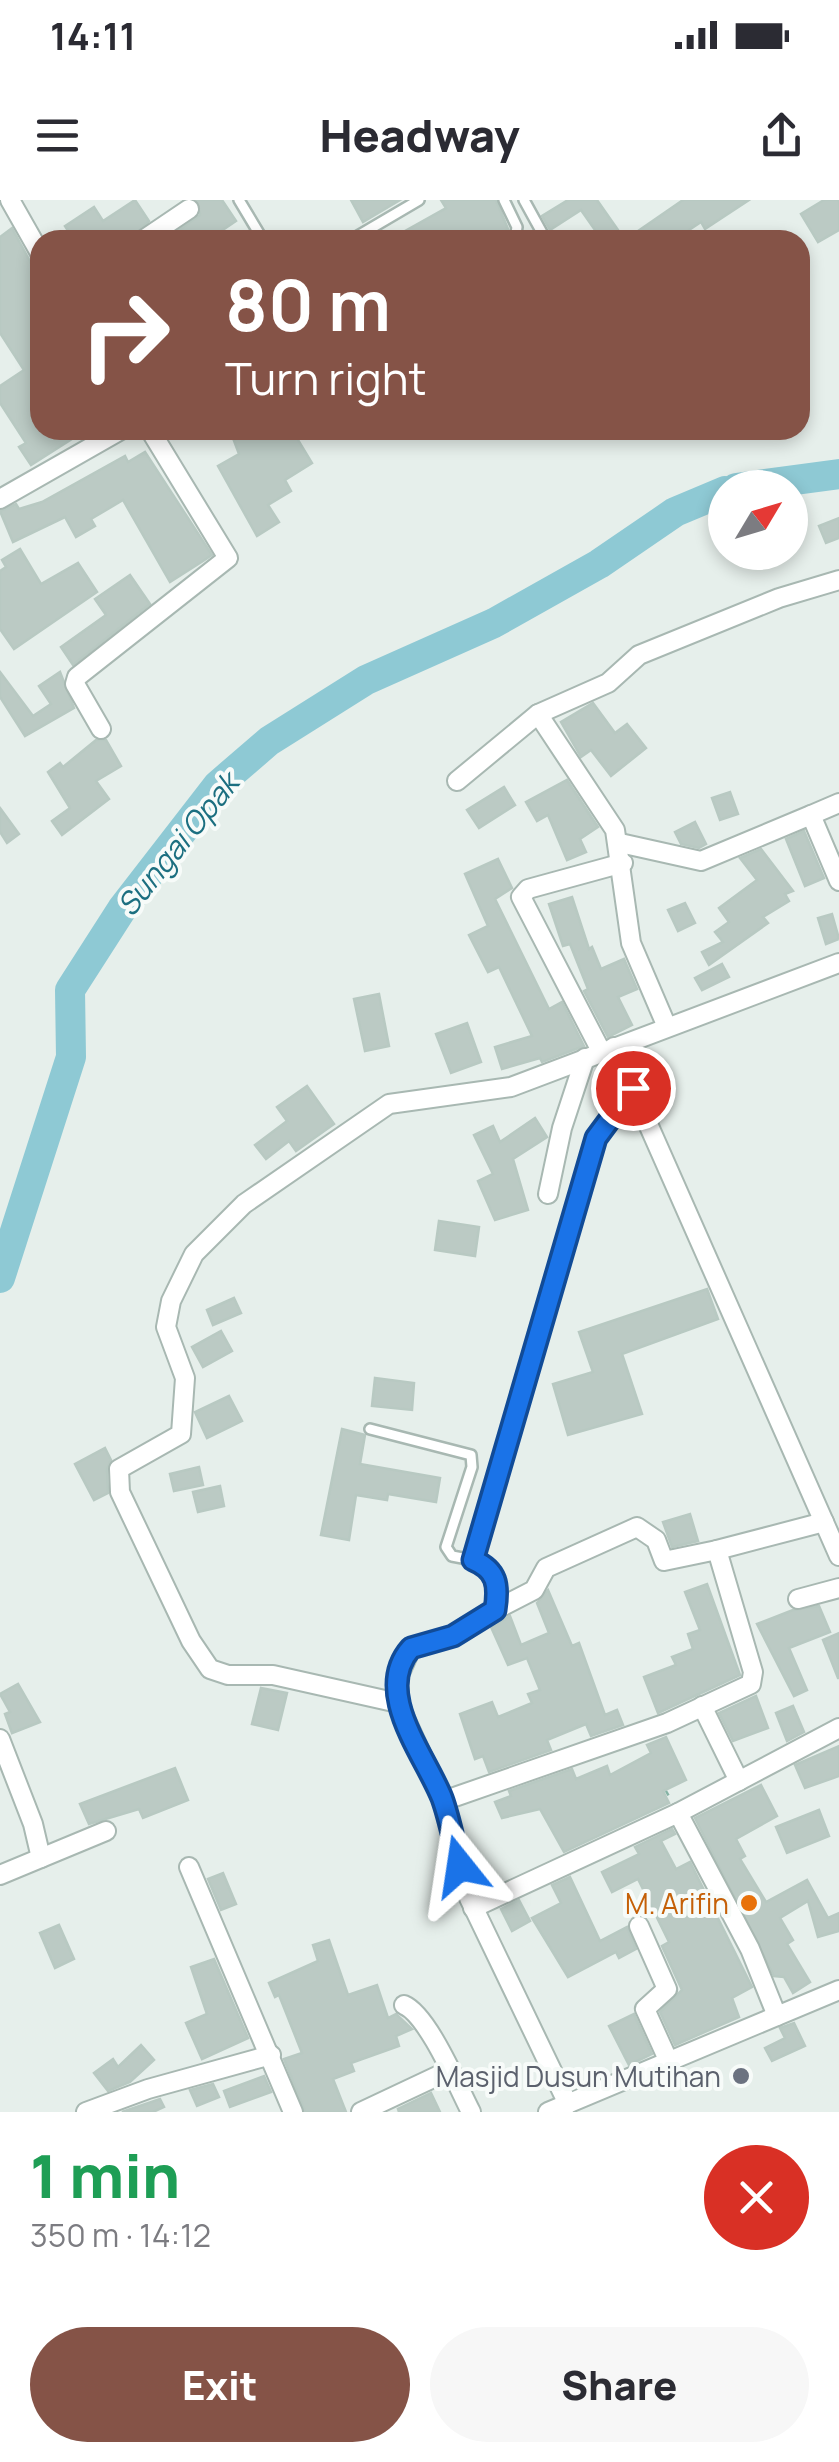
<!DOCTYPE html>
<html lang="en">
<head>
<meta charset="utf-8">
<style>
  :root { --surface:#fff; --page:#f7f7f7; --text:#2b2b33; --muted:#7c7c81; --accent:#855347 }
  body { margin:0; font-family:Manrope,sans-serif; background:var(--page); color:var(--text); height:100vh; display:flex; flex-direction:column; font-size:38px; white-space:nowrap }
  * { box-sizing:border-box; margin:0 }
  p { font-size:32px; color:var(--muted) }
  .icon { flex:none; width:55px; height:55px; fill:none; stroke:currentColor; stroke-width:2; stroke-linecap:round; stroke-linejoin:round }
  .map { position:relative; height:1912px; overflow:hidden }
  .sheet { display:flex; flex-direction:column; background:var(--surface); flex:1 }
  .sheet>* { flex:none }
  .guide { position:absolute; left:30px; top:30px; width:780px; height:210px; border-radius:30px; box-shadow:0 5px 15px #0003; background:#855347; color:#fff; overflow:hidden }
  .needle { width:65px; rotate:52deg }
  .fabs { position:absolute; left:708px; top:270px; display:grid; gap:20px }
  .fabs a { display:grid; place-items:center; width:100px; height:100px; border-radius:50%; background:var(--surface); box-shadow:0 5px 15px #0003; font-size:50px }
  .pin { position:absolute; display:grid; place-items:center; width:85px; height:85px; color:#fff; margin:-42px; border:5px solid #fff; border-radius:50%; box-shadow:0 2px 10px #0007 }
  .me { position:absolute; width:110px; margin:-55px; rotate:345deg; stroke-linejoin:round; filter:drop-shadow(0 0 8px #0008) }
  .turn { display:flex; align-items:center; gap:35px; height:210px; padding:0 30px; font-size:45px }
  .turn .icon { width:130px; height:130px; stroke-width:2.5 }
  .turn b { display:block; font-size:70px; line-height:85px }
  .round { display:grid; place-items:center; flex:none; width:105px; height:105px; border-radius:52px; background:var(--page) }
  .head { display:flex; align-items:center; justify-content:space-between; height:170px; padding:0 30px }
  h1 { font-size:60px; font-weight:800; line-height:75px; color:#1e9e55 }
  .action { display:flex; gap:20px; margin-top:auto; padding:20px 30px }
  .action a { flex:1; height:115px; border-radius:60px; background:var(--accent); color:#fff; font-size:40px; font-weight:800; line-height:115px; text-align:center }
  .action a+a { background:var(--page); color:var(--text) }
  .status { display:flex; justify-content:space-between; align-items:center; height:70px; padding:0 50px; background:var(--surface); direction:ltr }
  .status svg { height:28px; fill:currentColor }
  header { display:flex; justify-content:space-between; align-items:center; height:130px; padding:0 30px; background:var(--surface); font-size:45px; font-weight:800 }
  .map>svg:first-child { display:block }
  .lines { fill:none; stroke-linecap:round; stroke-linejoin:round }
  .river { stroke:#8ec9d4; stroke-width:30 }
  .building { fill:#bbcac4; stroke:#b8c9c2; stroke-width:2.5 }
  .lane-casing { stroke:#a8b8b2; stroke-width:14 }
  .street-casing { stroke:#a8b8b2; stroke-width:22 }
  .path { stroke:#86b3a5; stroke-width:2.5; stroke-dasharray:5 8; stroke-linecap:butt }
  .lane { stroke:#fff; stroke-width:9 }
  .street { stroke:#fff; stroke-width:18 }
  .route-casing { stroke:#114b97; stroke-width:25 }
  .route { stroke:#1a73e8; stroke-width:18 }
  .food-dot { fill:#e8710a; stroke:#f7fbf9; stroke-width:4 }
  .worship-dot { fill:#6b7280; stroke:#f7fbf9; stroke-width:4 }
  .labels { text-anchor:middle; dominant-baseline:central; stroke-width:8; stroke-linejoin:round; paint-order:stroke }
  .food-label { font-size:28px; fill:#c56008; stroke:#f7fbf9; text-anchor:end }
  .worship-label { font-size:28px; fill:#5b616d; stroke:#f7fbf9; text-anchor:end }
  .water-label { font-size:30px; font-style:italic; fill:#1c6f80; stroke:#f7fbf9 }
</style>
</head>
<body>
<div class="status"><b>14:11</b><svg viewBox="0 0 49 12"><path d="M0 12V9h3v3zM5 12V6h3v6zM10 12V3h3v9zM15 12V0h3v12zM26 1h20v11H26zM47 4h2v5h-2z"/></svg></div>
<header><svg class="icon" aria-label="menu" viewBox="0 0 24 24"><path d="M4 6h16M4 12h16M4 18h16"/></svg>Headway<svg class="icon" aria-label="share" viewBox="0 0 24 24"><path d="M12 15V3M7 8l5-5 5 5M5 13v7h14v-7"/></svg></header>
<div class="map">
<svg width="839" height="1912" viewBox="0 0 839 1912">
  <rect width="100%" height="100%" fill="#e6efeb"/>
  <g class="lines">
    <g class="river">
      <polyline points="736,288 839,274"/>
      <polyline points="0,1078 71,857 70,790 122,709 218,585 269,541 366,480 494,423 599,364 675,312 725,291"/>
    </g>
  </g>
  <g class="building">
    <polygon points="135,0 149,21 131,40 74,40 65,26 94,7 103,21"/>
    <polygon points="197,0 222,0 236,21 208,40 165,40 200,15"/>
    <polygon points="351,0 400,0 363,22"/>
    <polygon points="441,0 496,0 508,29 489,40 389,40 446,8"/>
    <polygon points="568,0 597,0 625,40 683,0 749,0 705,29 701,22 674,40 602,40 581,10 550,30 542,16"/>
    <polygon points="824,0 839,0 839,30 818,42 801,14"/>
    <polygon points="12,28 40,80 40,230 86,230 31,265 19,247 26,243 0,203 0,186 24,170 0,133 0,37"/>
    <polygon points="230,230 292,230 312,263 285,280 291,291 268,305 279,322 257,336 218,266 239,254"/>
    <polygon points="145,252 212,355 203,361 170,382 123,300 91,319 95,326 76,337 65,317 13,342 0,311 16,304 19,309 42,302 125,256 128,262"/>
    <polygon points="839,318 839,338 826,343 819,326"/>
    <polygon points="20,349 41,384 78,363 97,392 14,449 0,429 0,371 6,367 2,360"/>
    <polygon points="130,375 150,404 73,465 61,447 106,415 95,399"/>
    <polygon points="0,472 33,516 51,504 39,486 60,472 74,508 25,536 0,497"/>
    <polygon points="593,503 615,533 627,524 646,548 611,576 591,550 581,557 561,522"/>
    <polygon points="96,540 106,540 121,566 96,581 109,599 62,635 52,621 70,608 48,572 60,563 63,567"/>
    <polygon points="567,580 598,627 580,639 586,652 567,660 548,615 537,621 526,602"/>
    <polygon points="504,587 515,605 479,628 467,610"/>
    <polygon points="730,592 738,614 720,620 712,598"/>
    <polygon points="0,608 19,634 7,643 0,632"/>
    <polygon points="695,622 706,644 699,648 681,644 675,632"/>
    <polygon points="804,631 824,678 805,686 786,639"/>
    <polygon points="761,649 793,691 785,694 789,701 763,717 768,723 709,765 702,752 723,742 715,732 729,722 719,708 757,680 740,658"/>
    <polygon points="498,659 512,688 495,699 549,809 562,802 584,846 542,862 540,858 502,869 495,847 532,836 499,767 488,772 469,735 488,726 465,674"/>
    <polygon points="572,697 589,749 592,747 601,769 624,759 637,789 618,797 632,825 608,837 584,791 588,789 570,744 563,746 549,704"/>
    <polygon points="685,703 695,723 678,731 668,710"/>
    <polygon points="832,714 839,739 826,744 818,718"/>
    <polygon points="722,764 729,777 702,790 695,778"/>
    <polygon points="379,794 389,846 365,851 354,799"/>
    <polygon points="467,823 481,862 451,873 436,834"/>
    <polygon points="307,886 334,924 296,951 289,941 266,959 255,945 287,921 277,907"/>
    <polygon points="535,918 547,937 513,959 528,1010 495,1020 478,981 493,974 474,935 493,926 500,942"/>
    <polygon points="439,1021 479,1027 475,1056 435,1050"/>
    <polygon points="707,1089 718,1119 622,1154 642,1214 568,1235 553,1184 593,1172 579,1132"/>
    <polygon points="234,1098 241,1113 213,1125 207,1110"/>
    <polygon points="221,1131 232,1151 203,1167 192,1147"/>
    <polygon points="375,1178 414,1183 412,1210 372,1206"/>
    <polygon points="229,1196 242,1221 207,1238 195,1212"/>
    <polygon points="342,1229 365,1235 360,1264 440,1278 436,1302 388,1294 387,1300 356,1295 349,1340 321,1335"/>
    <polygon points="105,1248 111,1260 107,1269 108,1293 94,1300 75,1264"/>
    <polygon points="199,1267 203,1285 174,1291 170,1274"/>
    <polygon points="220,1286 224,1306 198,1312 193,1292"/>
    <polygon points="690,1314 698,1341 672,1347 663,1322"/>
    <polygon points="707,1384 740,1475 658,1513 644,1477 676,1465 672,1457 693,1449 688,1434 700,1430 685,1392"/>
    <polygon points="548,1390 572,1446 579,1443 605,1515 617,1510 623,1525 591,1536 586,1524 547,1540 551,1550 489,1572 483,1556 475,1559 460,1514 492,1502 498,1517 532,1503 528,1494 540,1490 527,1458 508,1465 491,1427 510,1416 521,1445 549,1433 537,1403"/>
    <polygon points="819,1406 830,1432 789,1448 807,1490 794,1496 757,1424 793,1410"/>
    <polygon points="839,1433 839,1478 838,1478 823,1440"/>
    <polygon points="18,1484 40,1522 12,1533 5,1514 10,1512 0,1494"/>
    <polygon points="261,1488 287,1493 278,1530 252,1524"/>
    <polygon points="756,1496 768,1528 733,1541 719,1513"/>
    <polygon points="793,1506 804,1532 787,1541 776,1513"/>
    <polygon points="666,1537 686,1580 663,1591 669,1603 564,1652 540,1609 502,1618 495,1602 511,1596 509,1591 572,1569 576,1579 607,1566 610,1575 651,1553 647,1545"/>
    <polygon points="839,1546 839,1576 805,1588 795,1565"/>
    <polygon points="175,1568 188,1600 143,1618 139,1609 89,1624 80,1604"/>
    <polygon points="761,1585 777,1616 736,1639 745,1656 740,1659 766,1702 807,1680 828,1718 839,1713 839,1731 818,1737 808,1701 780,1718 793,1740 787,1744 810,1782 793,1793 784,1777 774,1776 695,1618"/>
    <polygon points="819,1610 829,1636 787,1653 776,1627"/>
    <polygon points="672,1629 675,1634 661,1641 676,1669 690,1662 752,1787 732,1798 739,1817 675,1845 660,1812 682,1790 662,1746 669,1742 638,1679 612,1692 602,1672 639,1654 635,1647"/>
    <polygon points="223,1673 236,1704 221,1710 208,1679"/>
    <polygon points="570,1677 600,1741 627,1727 636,1749 619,1758 616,1752 568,1777 532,1718 561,1703 552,1685"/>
    <polygon points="519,1700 530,1721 512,1731 501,1709"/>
    <polygon points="59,1725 74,1759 55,1768 40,1733"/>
    <polygon points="329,1740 348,1795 377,1785 388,1818 396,1814 412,1829 396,1836 399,1846 351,1863 354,1871 333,1879 346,1912 305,1912 284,1859 302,1853 279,1795 275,1797 269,1783 318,1761 313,1745"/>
    <polygon points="214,1759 248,1838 202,1859 186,1823 207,1814 191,1767"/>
    <polygon points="634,1814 652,1854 629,1865 609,1826"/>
    <polygon points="794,1823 805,1846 772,1861 765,1848 785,1838 780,1828"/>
    <polygon points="141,1845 154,1860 130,1882 108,1891 94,1873 113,1859 118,1867"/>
    <polygon points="264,1876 271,1892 230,1907 224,1891"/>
    <polygon points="213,1884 219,1897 197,1906 190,1890"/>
    <polygon points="431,1893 440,1912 399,1912 398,1909"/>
    <polygon points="160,1899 164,1907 153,1912 122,1912"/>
  </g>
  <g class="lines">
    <defs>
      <g id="lane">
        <polyline points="239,0 263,40"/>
        <polyline points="504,0 517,27 515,40"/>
        <polyline points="524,0 546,40"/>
        <polyline points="351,40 419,0"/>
        <polyline points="370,1229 471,1255 472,1267 446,1347 452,1356 473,1360"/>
      </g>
      <g id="street">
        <polyline points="10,0 40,53"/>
        <polyline points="143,40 189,9"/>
        <polyline points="0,299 121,230"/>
        <polyline points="538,514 615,630 631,743 667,827"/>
        <polyline points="101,529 75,484 77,477 228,358 150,230"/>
        <polyline points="457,581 538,514 608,483 639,455 779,398 839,380"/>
        <polyline points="839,603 811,615 839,681"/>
        <polyline points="620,643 701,661 811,615"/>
        <polyline points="614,847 839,1356"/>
        <polyline points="601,851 521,697 528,689 623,663"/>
        <polyline points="548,994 562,928 585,858"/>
        <polyline points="798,1399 839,1388"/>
        <polyline points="495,1410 534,1390 546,1368 637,1327 656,1340 664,1361 717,1350"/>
        <polyline points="398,1503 273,1475 228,1475 210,1469 191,1441 120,1292 119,1269 181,1234 185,1178 166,1127 171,1101 194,1054 244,1004 389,904 511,887 839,763"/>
        <polyline points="702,1506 739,1581"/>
        <polyline points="0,1539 33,1624 41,1658"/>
        <polyline points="443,1601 667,1523 751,1484 753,1472 717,1350 824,1322"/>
        <polyline points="678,1613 750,1749 777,1816"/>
        <polyline points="189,1667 293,1912"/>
        <polyline points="0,1675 106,1631"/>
        <polyline points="473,1708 678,1613 839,1528"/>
        <polyline points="639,1726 667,1789 645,1809 669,1862"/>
        <path d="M404,1805c24,10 54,82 67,107"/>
        <path d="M568,1904l-99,-206 -26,-97 -45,-98 -2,-21 15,-34 42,-12 42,-26c4,-25 3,-40 -22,-50l123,-421 37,-51"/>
        <polyline points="86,1912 148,1889 271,1855"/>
        <polyline points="361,1912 448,1871"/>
        <polyline points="548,1912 839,1790"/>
      </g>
    </defs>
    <use href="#lane" class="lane-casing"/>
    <use href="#street" class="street-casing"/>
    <polyline class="path" points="666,1591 670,1598"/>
    <use href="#lane" class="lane"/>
    <use href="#street" class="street"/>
  </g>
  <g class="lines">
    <defs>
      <path id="route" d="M460,1666c-6,-22 -10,-46 -18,-68 -17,-43 -70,-106 -31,-150l42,-12 42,-26c4,-25 2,-40 -22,-50l123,-422 37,-50"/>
    </defs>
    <use href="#route" class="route-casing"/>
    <use href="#route" class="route"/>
  </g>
  <circle class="food-dot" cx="749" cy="1703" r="10"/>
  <circle class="worship-dot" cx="741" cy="1876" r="10"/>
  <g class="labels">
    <g class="food-label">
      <text x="729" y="1703">M. Arifin</text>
    </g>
    <g class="worship-label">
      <text x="721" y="1876">Masjid Dusun Mutihan</text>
    </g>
    <g class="water-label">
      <text transform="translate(177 644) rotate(-51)">Sungai Opak</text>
    </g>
  </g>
</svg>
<div class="fabs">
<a><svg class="needle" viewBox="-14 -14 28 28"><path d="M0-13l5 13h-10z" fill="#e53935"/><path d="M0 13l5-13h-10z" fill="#7c7c81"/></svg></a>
</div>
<div class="pin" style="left:633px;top:888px;background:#d93025"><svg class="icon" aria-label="arrive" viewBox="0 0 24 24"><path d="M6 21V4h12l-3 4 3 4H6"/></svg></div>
<svg class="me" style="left:460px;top:1666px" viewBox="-20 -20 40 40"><path d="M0-17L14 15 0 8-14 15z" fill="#1a73e8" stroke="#fff" stroke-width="4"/></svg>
<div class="guide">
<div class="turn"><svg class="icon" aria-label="right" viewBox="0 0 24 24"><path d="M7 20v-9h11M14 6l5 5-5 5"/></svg><div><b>80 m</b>Turn right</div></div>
</div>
</div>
<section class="sheet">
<div class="head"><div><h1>1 min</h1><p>350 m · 14:12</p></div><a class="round" style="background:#d93025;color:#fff"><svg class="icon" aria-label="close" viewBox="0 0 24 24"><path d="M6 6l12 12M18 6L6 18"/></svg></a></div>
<div class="action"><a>Exit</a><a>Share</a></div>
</section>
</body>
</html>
